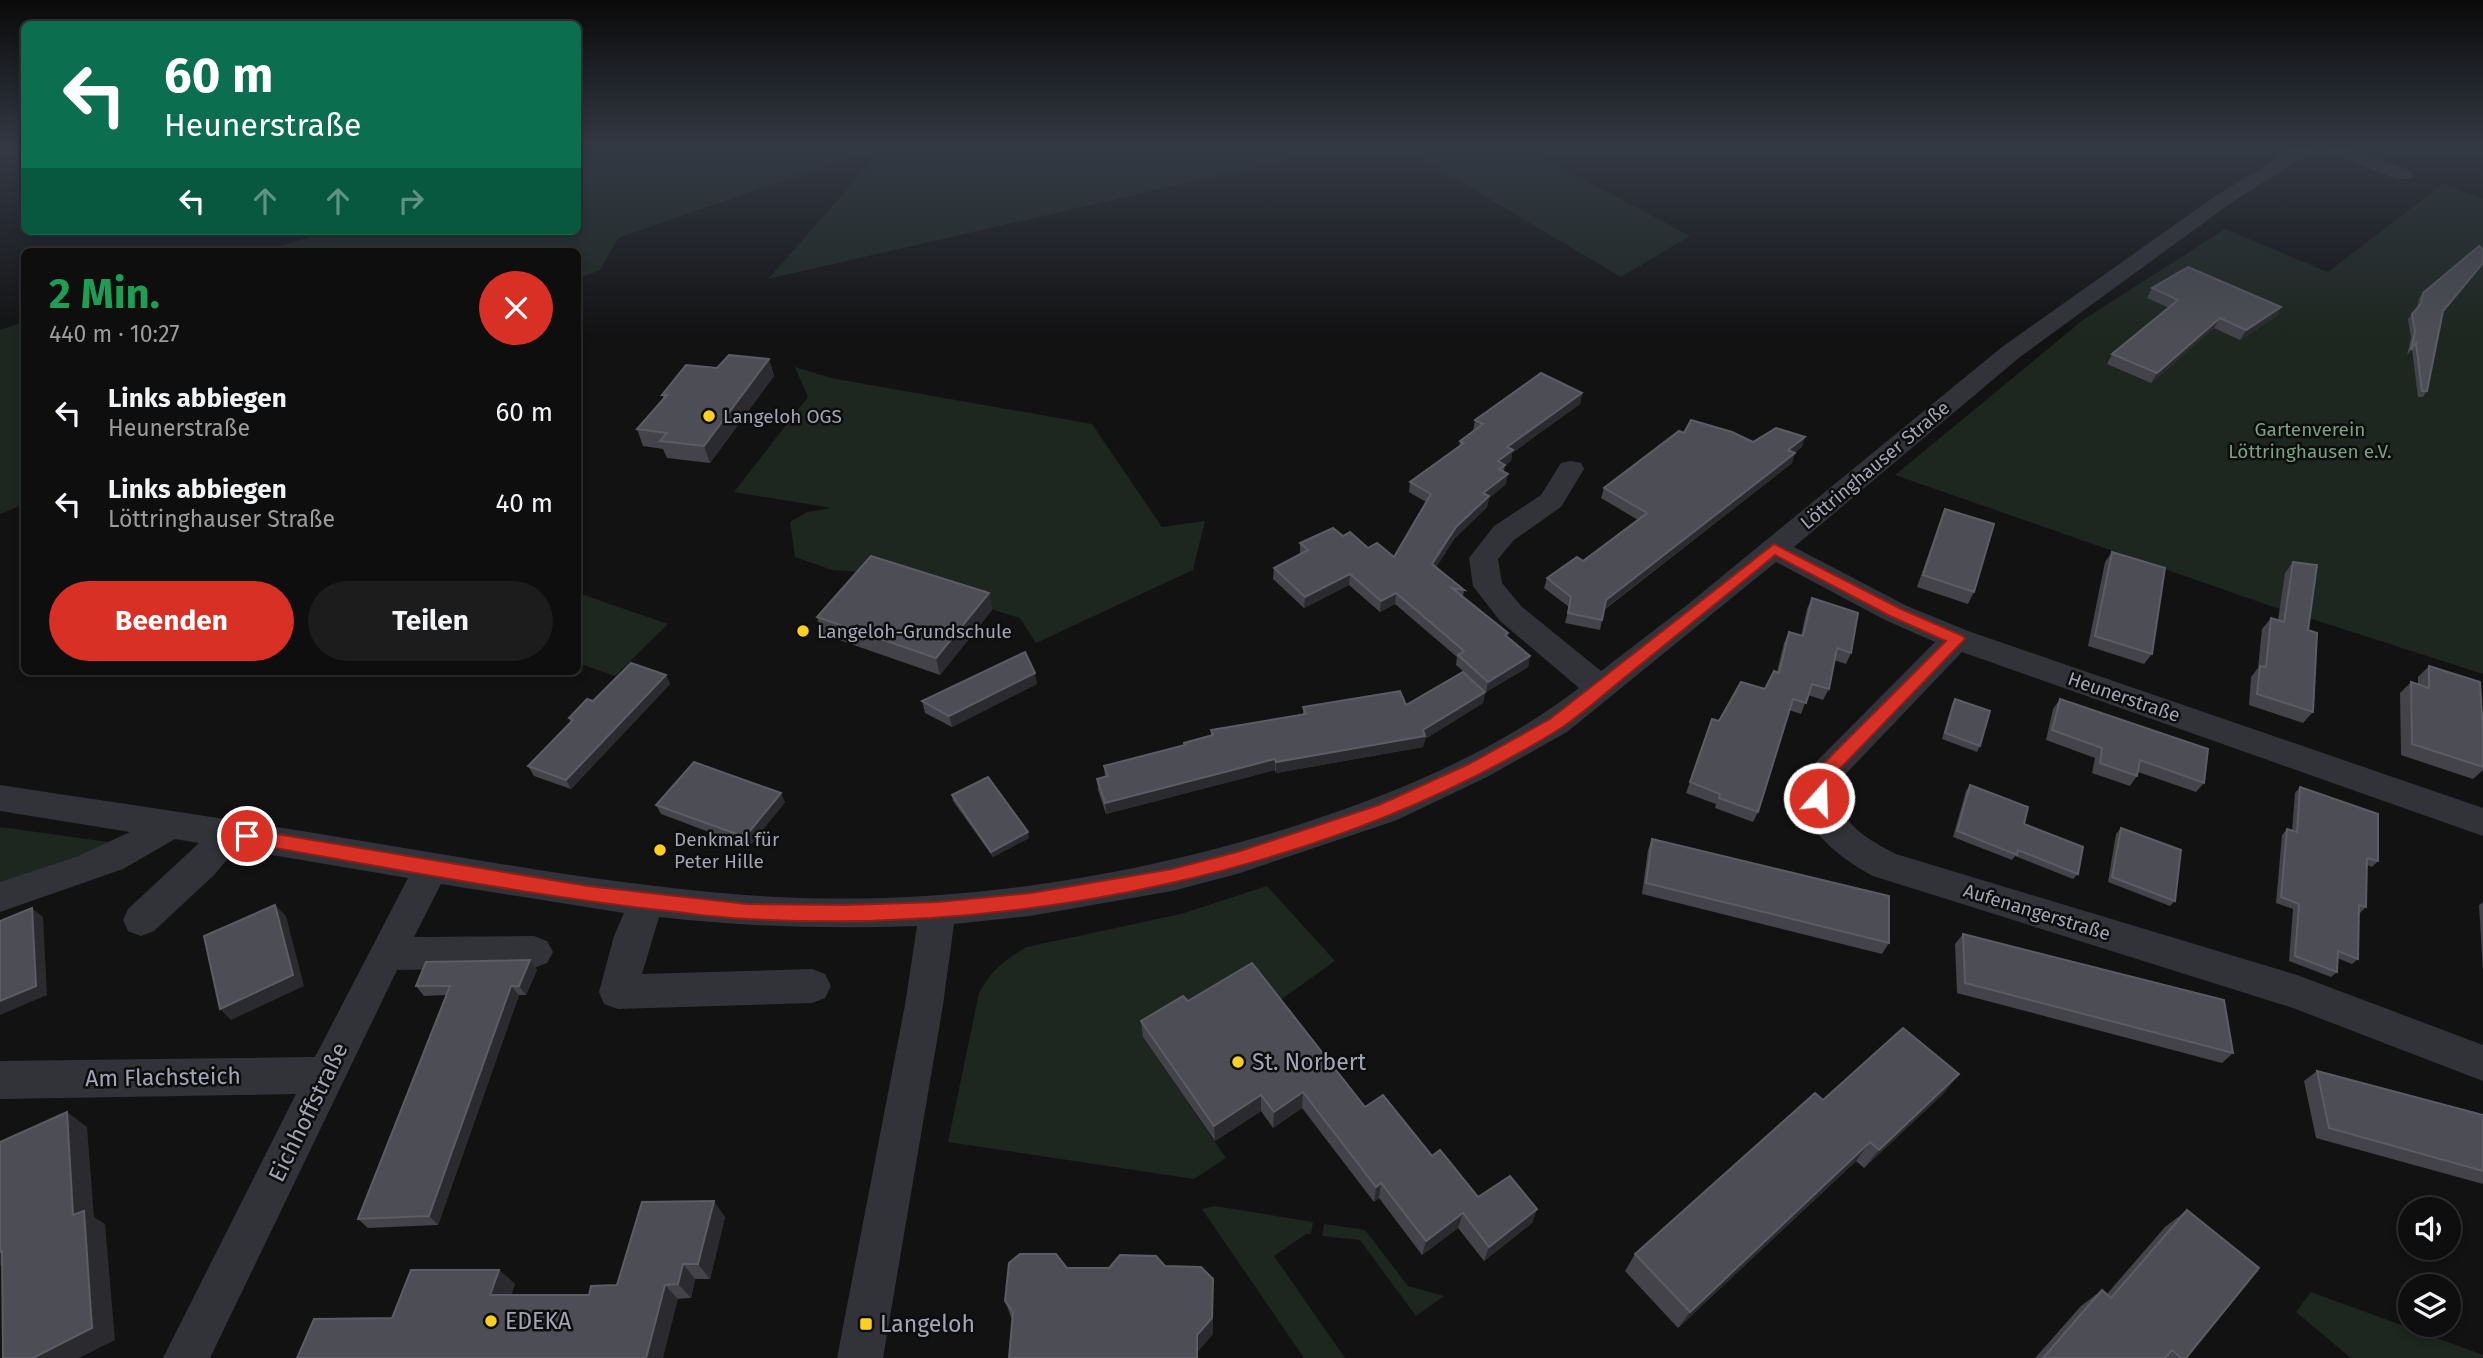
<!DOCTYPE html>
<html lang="de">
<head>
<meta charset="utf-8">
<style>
  :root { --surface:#0e0e0e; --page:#1c1c1c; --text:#f1f3f6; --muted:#9b9c9e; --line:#2e2e2e; --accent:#d93025 }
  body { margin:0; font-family:"Fira Sans",sans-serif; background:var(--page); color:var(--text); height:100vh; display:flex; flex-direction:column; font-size:26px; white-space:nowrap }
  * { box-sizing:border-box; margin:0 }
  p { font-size:23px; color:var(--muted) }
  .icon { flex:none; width:38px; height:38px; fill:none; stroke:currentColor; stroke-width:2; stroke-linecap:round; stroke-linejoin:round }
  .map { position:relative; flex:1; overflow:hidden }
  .panel { position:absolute; left:21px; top:248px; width:560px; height:427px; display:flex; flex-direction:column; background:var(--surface); border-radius:10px; box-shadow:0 4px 10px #0003,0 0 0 2px var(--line) }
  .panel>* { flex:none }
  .top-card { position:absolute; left:21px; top:21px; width:560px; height:214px; border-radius:10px; box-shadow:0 4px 10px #0003,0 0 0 2px var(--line); background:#0b6e4f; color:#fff; overflow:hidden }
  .buttons { position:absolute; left:2398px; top:1197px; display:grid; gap:14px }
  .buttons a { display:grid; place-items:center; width:63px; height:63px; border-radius:50%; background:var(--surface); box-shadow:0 4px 10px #0003,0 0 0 2px var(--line); font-size:35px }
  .pin { position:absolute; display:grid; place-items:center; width:60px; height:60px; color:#fff; margin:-30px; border:4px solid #fff; border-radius:50%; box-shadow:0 2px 7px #0007 }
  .me { position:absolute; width:77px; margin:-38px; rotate:20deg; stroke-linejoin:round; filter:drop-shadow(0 0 5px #0008) }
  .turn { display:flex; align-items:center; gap:24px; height:147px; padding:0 28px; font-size:32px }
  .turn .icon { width:91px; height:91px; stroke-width:2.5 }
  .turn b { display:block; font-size:49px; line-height:60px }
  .lanes { display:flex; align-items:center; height:66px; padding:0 28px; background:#0003; justify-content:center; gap:35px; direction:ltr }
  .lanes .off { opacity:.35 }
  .round { display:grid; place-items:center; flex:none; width:74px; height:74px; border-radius:37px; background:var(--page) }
  .headline { display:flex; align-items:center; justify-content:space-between; height:119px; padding:0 28px }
  h1 { font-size:42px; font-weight:700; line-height:52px; color:#1e9e55 }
  .button { display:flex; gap:14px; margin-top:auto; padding:14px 28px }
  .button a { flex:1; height:80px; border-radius:42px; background:var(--accent); color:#fff; font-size:28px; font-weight:700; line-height:80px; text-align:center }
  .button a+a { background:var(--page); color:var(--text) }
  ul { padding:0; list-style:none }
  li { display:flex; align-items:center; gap:21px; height:91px; padding:0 28px }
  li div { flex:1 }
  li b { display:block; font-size:26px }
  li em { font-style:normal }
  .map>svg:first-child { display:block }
  .green { fill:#1e2620 }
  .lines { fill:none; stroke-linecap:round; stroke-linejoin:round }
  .minor { fill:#323339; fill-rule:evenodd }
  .wall { fill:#434349 }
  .shaded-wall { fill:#2b2b2f }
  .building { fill:#4d4e55; stroke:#5b5c64; stroke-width:2 }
  .route { fill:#d93025; stroke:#8d1f18; stroke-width:2 }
  .poi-dot { fill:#fdd020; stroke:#0d0d0e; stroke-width:2.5 }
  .labels { text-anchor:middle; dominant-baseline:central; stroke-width:5; stroke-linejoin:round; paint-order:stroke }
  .poi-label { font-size:19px; fill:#a2a5b5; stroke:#0d0d0e; text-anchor:start }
  .park-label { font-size:19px; fill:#78a280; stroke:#0d0d0e }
  .street-label { font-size:19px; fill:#a2a5b5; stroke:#0d0d0e }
  .near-poi-label { font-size:23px; fill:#a2a5b5; stroke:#0d0d0e; text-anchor:start }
  .near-street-label { font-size:23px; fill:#a2a5b5; stroke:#0d0d0e }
</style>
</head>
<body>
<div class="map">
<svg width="2483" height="1358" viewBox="0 0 2483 1358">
  <rect width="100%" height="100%" fill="#121213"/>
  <g class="green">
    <polygon points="578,147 866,147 863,153 618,238 600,270 578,279 578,252 260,252 330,231 578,231"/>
    <polygon points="881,147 1344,147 768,279 876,157"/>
    <polygon points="1396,147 1522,147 1690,236 1621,277 1413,154"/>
    <polygon points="2443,184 2483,199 2483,674 2265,604 1895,475 2083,320 2225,229 2328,272"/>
    <polygon points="24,322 24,504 0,514 0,330"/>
    <polygon points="795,367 831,378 1092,424 1162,527 1205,521 1193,570 1036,643 1020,618 876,573 832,570 795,557 790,522 807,512 831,508 734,492 808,397"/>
    <polygon points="581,594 668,624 615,676 578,663 578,597"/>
    <polygon points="0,827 108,842 126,842 0,889"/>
    <path d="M1267,886l68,75 -63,45 -129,31 83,121 -32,21 -246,-37 31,-149c12,-22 25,-33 48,-46l154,-33z"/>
    <polygon points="1215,1206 1313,1222 1311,1234 1306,1234 1274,1256 1345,1358 1304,1358 1202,1209"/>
    <polygon points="1324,1224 1365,1230 1408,1286 1444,1296 1416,1316 1360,1240 1322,1236"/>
    <polygon points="2311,1292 2483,1355 2483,1358 2351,1358 2296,1312"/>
  </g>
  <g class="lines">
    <path class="minor" d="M2295,147h48l68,24 3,4 -3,4h-14l-81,-30 -88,56 -208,152 -226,190 113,59 61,25 515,177v28l-521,-184 -123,129c-9,38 28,58 57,73l401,121 186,70v36l-190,-73 -420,-132c-40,-22 -89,-59 -62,-109l124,-125 -50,-22 -109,-58 -209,170 -80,45 -90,43 -160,54 -65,17 -142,25 -76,8 -11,81 -60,353h-46l68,-353 12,-79c-88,3 -170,1 -258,-9l-17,57 170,-5 13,5 6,12 -6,12 -13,5 -194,6 -14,-5 -5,-12 15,-56 10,-23 -183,-29 -27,53 120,-1 13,5 6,11 -6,11 -13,5 -137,2 -187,388h-47l133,-264 -296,5v-38l315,-4 93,-179 -172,-29 -22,26 -60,56 -13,5 -13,-5 -5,-11 5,-11 71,-66 -24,-4 -52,30 -123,43v-30l76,-25 54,-25 -130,-21v-26c119,18 237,35 356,55 129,21 258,45 389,55 186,14 379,-14 556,-71 98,-32 196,-73 278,-136l-79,-67 -27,-35 -4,-28 25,-32 47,-31 20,-32 10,-2 10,2 3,6 -23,38 -47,33 -16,19 4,24 20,24 79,64 86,-66 315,-258 212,-150z"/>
  </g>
  <g class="wall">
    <polygon points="2152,288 2281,307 2275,317 2240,340 2214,328 2151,383 2107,364 2112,354 2169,308 2147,298"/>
    <polygon points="2423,293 2443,312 2427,391 2423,397 2418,397 2412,349 2407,355 2411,338 2408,319 2417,308 2419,298"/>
    <polygon points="769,359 774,376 710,463 667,458 663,449 643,446 637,429 664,399 662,395 717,368"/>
    <polygon points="1582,393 1580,404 1512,453 1511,461 1505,465 1504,471 1506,484 1489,498 1487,507 1455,538 1436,567 1464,590 1463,597 1508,633 1507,638 1530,656 1528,667 1486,692 1456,665 1457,657 1395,604 1380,612 1349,585 1304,608 1273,579 1274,568 1300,554 1300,543 1343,536 1368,548 1394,557 1426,502 1409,492 1410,482 1459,446 1460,441 1473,431 1475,420"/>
    <polygon points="1684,433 1753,442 1802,447 1794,453 1792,463 1604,610 1600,630 1565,623 1569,607 1544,588 1547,578 1583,561 1638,520 1601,498 1604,488"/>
    <polygon points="1945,509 1974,592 1968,604 1917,587 1940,521"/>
    <polygon points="2112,552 2152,654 2144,664 2088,646 2105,562"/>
    <polygon points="2293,562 2308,630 2313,712 2303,723 2249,705 2251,677 2258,668 2262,629 2271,618 2278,620 2285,573"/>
    <polygon points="989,593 992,610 940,675 822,634 817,617"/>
    <polygon points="1812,598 1851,653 1846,664 1834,660 1829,689 1823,700 1808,695 1801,714 1789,710 1758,812 1753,822 1715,808 1716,804 1686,793 1712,719 1719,721 1765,689 1777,672 1784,643 1789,632 1801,636 1807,609"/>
    <polygon points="2429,666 2483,733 2483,770 2473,779 2401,755 2400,693 2411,682 2418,685 2418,677"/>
    <polygon points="666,675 670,684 571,789 534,776 528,766 571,722 569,718 593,701"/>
    <polygon points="1037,684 952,727 925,713 922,701"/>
    <polygon points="1485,692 1483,703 1425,739 1423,747 1276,773 1275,770 1106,814 1098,790 1097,779 1105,777 1104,766 1184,745 1184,743 1211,735 1211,730 1303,714 1303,707 1406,705"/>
    <polygon points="1955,699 1980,746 1977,752 1942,739 1952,704"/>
    <polygon points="2060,699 2204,783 2196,792 2138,772 2137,776 2130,786 2092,773 2095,758 2046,740 2053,709"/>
    <polygon points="1970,785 2024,824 2078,874 2073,879 2015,856 2012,860 1953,837 1966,791"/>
    <polygon points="2300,787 2378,861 2372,867 2367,865 2366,907 2360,913 2359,913 2358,959 2352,964 2337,958 2337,972 2331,977 2289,961 2293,909 2276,903 2282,835 2287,829 2292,831 2295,793"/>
    <polygon points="952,795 1029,838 993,857 953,801"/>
    <polygon points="785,802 749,847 661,814 656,805"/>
    <polygon points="2121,828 2175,901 2170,906 2108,882 2116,834"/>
    <polygon points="1652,839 1889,943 1882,954 1642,894 1648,850"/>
    <polygon points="2483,902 2483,971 2479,905"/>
    <polygon points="1963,934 2233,1053 2222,1063 1957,993 1955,944"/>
    <polygon points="530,960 537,970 526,995 519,995 438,1225 368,1228 358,1219 446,995 424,996 416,986"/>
    <polygon points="1188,1001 1365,1107 1432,1156 1478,1197 1537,1209 1532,1223 1484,1261 1458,1228 1422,1255 1379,1198 1374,1202 1302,1108 1273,1128 1261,1111 1215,1141 1143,1037 1141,1021"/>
    <polygon points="2317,1071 2483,1115 2483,1184 2316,1138 2304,1081"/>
    <polygon points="1959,1074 1943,1094 1864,1168 1856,1161 1678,1328 1625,1271 1635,1254 1823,1100"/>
    <polygon points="2187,1210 2186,1358 2035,1358 2081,1306 2102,1290 2107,1294 2165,1227"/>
    <polygon points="725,1217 710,1279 695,1279 691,1298 392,1318 499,1270 515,1284 511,1295 589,1295 617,1285"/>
    <polygon points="1165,1266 1213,1279 1213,1334 1198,1351 1198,1358 1009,1358 1012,1320 1005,1301 1067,1268 1109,1268"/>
  </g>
  <g class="shaded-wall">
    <polygon points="2281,307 2275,317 2240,340 2246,330"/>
    <polygon points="2220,318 2214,328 2151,383 2157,373"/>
    <polygon points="769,359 774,376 710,463 704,446"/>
    <polygon points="1582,393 1580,404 1512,453 1511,461 1496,472 1498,461 1507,447"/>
    <polygon points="1805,437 1802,447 1785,459 1788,450"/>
    <polygon points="1795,453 1792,463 1603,610 1606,600"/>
    <polygon points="1508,474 1506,484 1489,498 1487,507 1455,538 1431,575 1432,564 1456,527 1483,493"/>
    <polygon points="1350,574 1349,585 1304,608 1305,597"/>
    <polygon points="989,593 992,610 940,675 936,658"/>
    <polygon points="1396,593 1395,604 1380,612 1381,601"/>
    <polygon points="1530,656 1528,667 1486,692 1488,682"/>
    <polygon points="1035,673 1037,684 952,727 949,716"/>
    <polygon points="666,675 670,684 571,789 566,780"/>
    <polygon points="1485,692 1483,703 1425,739 1423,747 1276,773 1276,762 1423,730"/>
    <polygon points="1275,759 1275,770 1106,814 1105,803"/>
    <polygon points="781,793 785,802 749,847 745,837"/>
    <polygon points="1028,832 1029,838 993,857 991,852"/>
    <polygon points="275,905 286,916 304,986 231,1020 220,1009"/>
    <polygon points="32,908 43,917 47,995 0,1015 0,1001"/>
    <polygon points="530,960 537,970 526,995 519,986"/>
    <polygon points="511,986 519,995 438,1225 429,1216"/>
    <polygon points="1959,1074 1943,1094 1864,1168 1879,1150"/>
    <polygon points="1303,1092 1302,1108 1273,1128 1274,1112"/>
    <polygon points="1261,1095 1261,1111 1215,1141 1214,1126"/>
    <polygon points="67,1112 87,1127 94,1217 105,1224 115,1340 79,1358 33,1358 73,1215"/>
    <polygon points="1870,1142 1856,1161 1678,1328 1690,1312"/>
    <polygon points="1381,1183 1379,1198 1374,1202 1376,1187"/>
    <polygon points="714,1201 725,1217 710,1279 698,1264"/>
    <polygon points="1537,1209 1532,1223 1484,1261 1489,1247"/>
    <polygon points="1463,1213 1458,1228 1422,1255 1426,1241"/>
    <polygon points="2,1251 11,1271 0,1265 0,1252"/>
    <polygon points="683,1264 695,1279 691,1298 678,1284"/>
    <polygon points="499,1270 515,1284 506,1309 490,1295"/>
    <polygon points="1213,1279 1213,1334 1198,1351 1198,1358 1196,1358 1197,1335"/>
    <polygon points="665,1285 678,1299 663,1358 646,1358"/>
  </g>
  <g class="building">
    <polygon points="2479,246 2483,250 2483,263 2443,311 2427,391 2422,391 2416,343 2411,350 2415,332 2412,314 2421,304 2423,293"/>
    <polygon points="2188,267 2281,307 2246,330 2220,318 2157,373 2112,354 2178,300 2152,288"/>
    <polygon points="729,355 769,359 704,446 660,441 667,433 637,429 667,395 662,395 686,365 717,368"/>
    <polygon points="1541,373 1582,393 1507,447 1513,450 1498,461 1505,465 1499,469 1508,474 1483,493 1489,496 1456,527 1432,564 1464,590 1452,588 1508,633 1505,635 1530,656 1488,682 1458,655 1464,651 1396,593 1381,601 1350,574 1305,597 1274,568 1308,550 1300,543 1333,528 1343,536 1350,532 1368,548 1377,543 1394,557 1431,494 1410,482 1464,443 1460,441 1483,424 1475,420"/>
    <polygon points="1691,420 1732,432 1753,442 1776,428 1805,437 1788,450 1795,453 1606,600 1602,620 1568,613 1571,597 1547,578 1577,557 1583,561 1647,513 1604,488 1679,431 1684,433"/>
    <polygon points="1945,509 1994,524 1974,592 1923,575"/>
    <polygon points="2112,552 2165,568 2152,654 2095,636"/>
    <polygon points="871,556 989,593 936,658 817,617"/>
    <polygon points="2293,562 2317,565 2308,630 2317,633 2313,712 2257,694 2260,666 2266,667 2271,618 2284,622"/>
    <polygon points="1812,598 1858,613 1851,653 1837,648 1829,689 1812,684 1806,703 1793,699 1758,812 1719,798 1720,794 1690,782 1712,719 1719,721 1741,682 1765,689 1774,671 1779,673 1789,632 1803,636"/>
    <polygon points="1025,652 1035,673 949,716 922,701"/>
    <polygon points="631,663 666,675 566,780 528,766 573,720 569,718 587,699 593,701"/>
    <polygon points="2429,666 2480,682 2483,733 2483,767 2412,744 2411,682 2429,688"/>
    <polygon points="1463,672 1485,692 1423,730 1425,736 1276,762 1275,759 1105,803 1097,779 1108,776 1104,766 1185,745 1184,743 1213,735 1211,730 1306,714 1303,707 1400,691 1406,705"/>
    <polygon points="1955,699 1990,711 1980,746 1945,733"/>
    <polygon points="2060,699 2208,749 2204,783 2140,760 2137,776 2100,763 2102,748 2052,730"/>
    <polygon points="694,762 781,793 745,837 656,805"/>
    <polygon points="988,777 1028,832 991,852 952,795"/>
    <polygon points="1970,785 2028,807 2024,824 2083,847 2078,874 2018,850 2017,855 1957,831"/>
    <polygon points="2300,787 2378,814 2378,861 2367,858 2366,907 2359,905 2358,959 2338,951 2337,972 2295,956 2299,904 2281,897 2287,829 2297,832"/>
    <polygon points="2121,828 2181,850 2175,901 2112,877"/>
    <polygon points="1652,839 1889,896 1889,943 1646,883"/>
    <polygon points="275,905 293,975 220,1009 204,936"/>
    <polygon points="32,908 36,986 0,1001 0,921"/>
    <polygon points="1963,934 2224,1000 2233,1053 1965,983"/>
    <polygon points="530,960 519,986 511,986 429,1216 358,1219 450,986 416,986 426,962"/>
    <polygon points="1252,963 1365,1107 1383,1095 1432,1156 1440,1150 1478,1197 1510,1176 1537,1209 1489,1247 1463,1213 1426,1241 1381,1183 1376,1187 1303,1092 1274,1112 1261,1095 1214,1126 1141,1021 1183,996 1188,1001"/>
    <polygon points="1903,1028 1959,1074 1879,1150 1870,1142 1690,1312 1635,1254 1815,1093 1823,1100"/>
    <polygon points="2317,1071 2483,1115 2483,1171 2329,1128"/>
    <polygon points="67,1112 73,1215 84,1211 92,1328 33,1358 3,1358 2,1251 0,1252 0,1142"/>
    <polygon points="714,1201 698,1264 683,1264 678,1284 665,1285 646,1358 297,1358 314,1319 392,1318 411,1270 499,1270 490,1295 589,1295 591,1286 617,1285 642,1202"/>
    <polygon points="2187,1210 2259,1268 2186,1358 2181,1358 2172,1350 2165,1358 2043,1358 2102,1290 2111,1298"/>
    <polygon points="1020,1254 1056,1254 1067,1268 1109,1268 1120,1255 1156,1256 1165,1266 1201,1267 1213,1279 1212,1318 1197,1335 1197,1358 1009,1358 1013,1312 1005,1301 1009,1263"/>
  </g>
  <linearGradient id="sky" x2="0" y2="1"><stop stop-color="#0a0a0a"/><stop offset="0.44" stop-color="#333944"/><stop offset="1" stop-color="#333944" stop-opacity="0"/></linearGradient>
  <rect width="2483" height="337" fill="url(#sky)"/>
  <path class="route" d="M1774,544l127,65 62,27 2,3 -134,139 -6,25h-12l-2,-5 5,-27 130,-130 -56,-25 -115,-61c-48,40 -97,79 -146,119 -23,18 -46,40 -71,56 -232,143 -539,204 -809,189 -30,-1 -60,-6 -90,-9 -138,-16 -275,-43 -412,-67l-7,-2 -2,-5 2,-5 7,-2 341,57 159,18 98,1 93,-3 93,-9 141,-24 65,-17 142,-47 90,-41 81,-45z"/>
  <g class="poi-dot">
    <circle cx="709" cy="416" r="7"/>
    <circle cx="803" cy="631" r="7"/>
    <circle cx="660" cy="850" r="7"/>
    <circle cx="1238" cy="1062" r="7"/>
    <circle cx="491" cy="1321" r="7"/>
    <rect x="859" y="1317" width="14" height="14" rx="3.5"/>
  </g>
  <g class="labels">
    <g class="poi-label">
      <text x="723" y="416">Langeloh OGS</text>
      <text x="817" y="631">Langeloh-Grundschule</text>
      <text x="674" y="839">Denkmal für<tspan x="674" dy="22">Peter Hille</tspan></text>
    </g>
    <g class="park-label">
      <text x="2310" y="429">Gartenverein<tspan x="2310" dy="22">Löttringhausen e.V.</tspan></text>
    </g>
    <g class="street-label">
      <text transform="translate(1875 465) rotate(-40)">Löttringhauser Straße</text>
      <text transform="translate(2124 697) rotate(19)">Heunerstraße</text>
      <text transform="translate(2037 912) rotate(17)">Aufenangerstraße</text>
    </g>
    <g class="near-poi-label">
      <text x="1252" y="1062">St. Norbert</text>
      <text x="505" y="1321">EDEKA</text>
      <text x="880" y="1324">Langeloh</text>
    </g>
    <g class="near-street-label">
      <text transform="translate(163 1077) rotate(-1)">Am Flachsteich</text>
      <text transform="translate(308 1112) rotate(-64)">Eichhoffstraße</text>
    </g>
  </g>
</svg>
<div class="buttons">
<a><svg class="icon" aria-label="sound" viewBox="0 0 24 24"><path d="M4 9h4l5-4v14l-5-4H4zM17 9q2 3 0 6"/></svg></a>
<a><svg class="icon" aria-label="layers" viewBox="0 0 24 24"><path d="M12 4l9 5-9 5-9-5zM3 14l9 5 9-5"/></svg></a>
</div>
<div class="pin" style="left:247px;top:836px;background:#d93025"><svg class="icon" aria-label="arrive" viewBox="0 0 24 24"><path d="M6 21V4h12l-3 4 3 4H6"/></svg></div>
<svg class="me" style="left:1819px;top:798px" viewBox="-20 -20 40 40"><circle r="17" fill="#d93025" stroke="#fff" stroke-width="3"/><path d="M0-11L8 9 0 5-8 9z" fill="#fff"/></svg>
<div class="top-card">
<div class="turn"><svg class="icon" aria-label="left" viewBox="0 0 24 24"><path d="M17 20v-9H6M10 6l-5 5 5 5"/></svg><div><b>60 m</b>Heunerstraße</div></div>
<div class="lanes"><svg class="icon" aria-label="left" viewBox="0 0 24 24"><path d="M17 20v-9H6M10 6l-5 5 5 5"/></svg><svg class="icon off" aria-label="ahead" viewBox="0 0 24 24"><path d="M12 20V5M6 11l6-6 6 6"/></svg><svg class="icon off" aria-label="ahead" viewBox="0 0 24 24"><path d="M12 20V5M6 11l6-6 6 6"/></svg><svg class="icon off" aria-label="right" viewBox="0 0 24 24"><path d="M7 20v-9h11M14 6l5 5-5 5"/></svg></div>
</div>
<section class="panel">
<div class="headline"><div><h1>2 Min.</h1><p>440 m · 10:27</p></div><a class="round" style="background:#d93025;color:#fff"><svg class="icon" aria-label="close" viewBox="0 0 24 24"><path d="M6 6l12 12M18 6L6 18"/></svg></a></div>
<ul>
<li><svg class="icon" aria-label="left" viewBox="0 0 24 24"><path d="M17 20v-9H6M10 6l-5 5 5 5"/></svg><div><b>Links abbiegen</b><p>Heunerstraße</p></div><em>60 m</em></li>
<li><svg class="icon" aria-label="left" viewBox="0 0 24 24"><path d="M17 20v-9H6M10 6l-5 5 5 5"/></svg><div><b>Links abbiegen</b><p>Löttringhauser Straße</p></div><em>40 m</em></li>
</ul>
<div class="button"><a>Beenden</a><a>Teilen</a></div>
</section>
</div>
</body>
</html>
